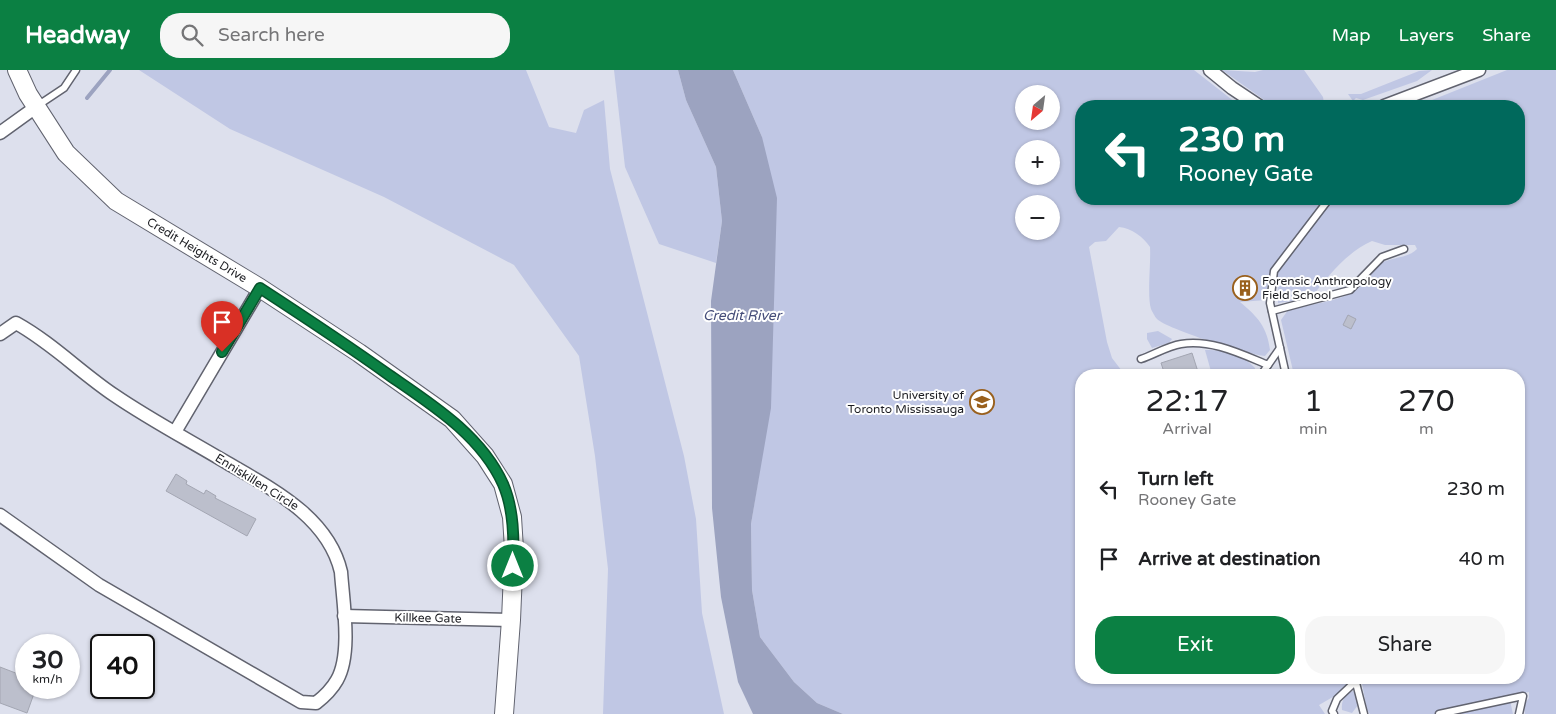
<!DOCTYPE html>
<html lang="en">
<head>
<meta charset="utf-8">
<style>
  :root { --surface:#fff; --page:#f6f6f6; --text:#202124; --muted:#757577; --accent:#0b8043 }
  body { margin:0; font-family:"Varela Round",sans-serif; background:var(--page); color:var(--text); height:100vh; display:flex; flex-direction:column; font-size:19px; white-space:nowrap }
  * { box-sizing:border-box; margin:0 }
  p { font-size:16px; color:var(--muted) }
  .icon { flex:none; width:28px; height:28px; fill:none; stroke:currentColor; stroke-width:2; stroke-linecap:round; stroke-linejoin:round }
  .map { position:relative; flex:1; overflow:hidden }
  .side { position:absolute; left:1075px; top:299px; width:450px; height:315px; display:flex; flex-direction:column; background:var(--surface); border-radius:20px; box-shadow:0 1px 4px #0004 }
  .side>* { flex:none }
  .banner { position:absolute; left:1075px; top:30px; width:450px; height:105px; border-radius:20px; box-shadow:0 1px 4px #0004; background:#00695c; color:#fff; overflow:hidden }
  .needle { width:32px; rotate:209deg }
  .tools { position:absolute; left:1015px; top:15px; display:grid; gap:10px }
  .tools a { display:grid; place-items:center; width:45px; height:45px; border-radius:50%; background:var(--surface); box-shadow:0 1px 4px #0004; font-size:25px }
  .speed { position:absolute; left:15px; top:564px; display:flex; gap:10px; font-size:25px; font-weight:700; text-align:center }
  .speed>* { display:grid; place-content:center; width:65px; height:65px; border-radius:50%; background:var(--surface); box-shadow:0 1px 4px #0004; line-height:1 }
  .speed small { font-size:12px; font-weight:400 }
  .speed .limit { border:2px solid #111; border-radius:8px; background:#fff; color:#111 }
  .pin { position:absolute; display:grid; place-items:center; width:42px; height:42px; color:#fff; margin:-51px -21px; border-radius:50% 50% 50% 0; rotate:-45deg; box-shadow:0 0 5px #0007 }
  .pin .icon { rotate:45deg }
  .me { position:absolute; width:55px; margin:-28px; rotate:0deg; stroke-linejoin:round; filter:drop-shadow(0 0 4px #0008) }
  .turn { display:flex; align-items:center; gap:18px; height:105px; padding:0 20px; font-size:22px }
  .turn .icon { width:65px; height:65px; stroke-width:2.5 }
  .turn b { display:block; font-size:35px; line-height:42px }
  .eta { display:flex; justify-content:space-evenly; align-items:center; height:85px; text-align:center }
  .eta b { font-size:30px; font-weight:600; line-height:35px }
  .cta { display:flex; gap:10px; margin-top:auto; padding:10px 20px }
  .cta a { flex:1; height:58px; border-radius:20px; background:var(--accent); color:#fff; font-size:20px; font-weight:600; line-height:58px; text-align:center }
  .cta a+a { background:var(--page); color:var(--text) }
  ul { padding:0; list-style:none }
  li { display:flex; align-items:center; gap:15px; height:70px; padding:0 20px }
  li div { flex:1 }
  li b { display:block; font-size:19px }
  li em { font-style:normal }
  header { display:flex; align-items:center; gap:30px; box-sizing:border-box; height:70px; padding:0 25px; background:var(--accent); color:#fff }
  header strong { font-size:24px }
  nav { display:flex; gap:28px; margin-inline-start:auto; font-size:18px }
  .search { width:350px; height:45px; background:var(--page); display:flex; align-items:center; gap:12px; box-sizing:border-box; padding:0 18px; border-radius:20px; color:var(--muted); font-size:19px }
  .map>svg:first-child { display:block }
  .green { fill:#c0c7e4; fill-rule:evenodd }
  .water { fill:#9ca3c0 }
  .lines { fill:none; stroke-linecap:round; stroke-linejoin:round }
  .stream { stroke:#9ca3c0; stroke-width:4 }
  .building { fill:#bcbfcc; stroke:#a3a6b2 }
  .lane-casing { stroke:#61636f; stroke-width:9 }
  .street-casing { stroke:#61636f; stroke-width:15 }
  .secondary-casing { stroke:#61636f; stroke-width:20 }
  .lane { stroke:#fff; stroke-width:6 }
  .street { stroke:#fff; stroke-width:12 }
  .secondary { stroke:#fff; stroke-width:18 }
  .route-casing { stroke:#07532c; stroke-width:12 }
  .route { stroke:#0b8043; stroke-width:9 }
  .labels { text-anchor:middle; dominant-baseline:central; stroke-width:4; stroke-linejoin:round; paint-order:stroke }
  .street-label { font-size:12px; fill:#1b1c21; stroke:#fff }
  .poi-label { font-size:12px; fill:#1b1c21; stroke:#fff; text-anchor:start }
  .water-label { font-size:14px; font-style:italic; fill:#454d79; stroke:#fff }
</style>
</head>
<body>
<header>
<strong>Headway</strong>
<div class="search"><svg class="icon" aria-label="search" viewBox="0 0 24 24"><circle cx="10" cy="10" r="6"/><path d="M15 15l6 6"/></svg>Search here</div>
<nav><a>Map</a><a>Layers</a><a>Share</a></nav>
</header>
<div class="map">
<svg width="1556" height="644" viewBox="0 0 1556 644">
  <rect width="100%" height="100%" fill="#dde0ed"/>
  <g class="green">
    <polygon points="139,0 526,0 549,57 576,63 584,40 604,30 610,99 684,386 696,449 702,543 724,644 603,644 608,499 595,386 579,286 514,195 384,127 230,59"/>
    <polygon points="614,0 678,0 686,30 716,97 722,151 716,193 659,174 625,97"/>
    <path d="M733,0h461l46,36h-159v93h438v-93h-102l90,-36h49v644h-31l-1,-9 5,-7v-6l-20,4 4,18h-143l-3,-4 -6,-32h158v-303h-225l-13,-55 7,-10c16,-4 55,-10 67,-19 11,-7 14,-23 26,-28 12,-6 28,-5 36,-14l-2,-4h-30l-13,-4c-25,11 -45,36 -61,57l-33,5v-15l-6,-17 -4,8 -2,21 -26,2c18,15 27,25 30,48l-5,6c-16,-1 -98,-27 -108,-37 -2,-2 -5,-8 -6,-10 -4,-13 0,-46 -1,-62 -7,-10 -18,-19 -31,-20l-13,14 -11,1 -6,5 18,95 5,16 13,17h-44v303h269l-5,9 -7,7 -19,11 6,9h-482l-26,-11 -23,-21 -34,-45 -8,-47 -1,-66 8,-49 3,-338zM1024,24h27v27h-27zM1024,79h27v27h-27zM1024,134h27v27h-27z"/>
    <polygon points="1222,0 1255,2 1263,0 1304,0 1323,27 1324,33 1321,36 1277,36 1270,34"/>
    <polygon points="1432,0 1417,11 1363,30 1356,28 1353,31 1348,24 1361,24 1419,1"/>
    <polygon points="1158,261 1172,269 1169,273 1152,278 1147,269 1147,263"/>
    <path d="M1205,280c17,-1 38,4 50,18l-1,7h-42z"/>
    <path d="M1353,621l3,3 2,11 -6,8 -10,-3c-1,-8 2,-16 11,-19z"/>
  </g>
  <polygon class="water" points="678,0 733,0 762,67 777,128 771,338 751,454 752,520 760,567 794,612 817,633 843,644 753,644 738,612 721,527 712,438 711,231 722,151 716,97 686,30"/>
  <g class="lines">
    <polyline class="stream" points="87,28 110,0"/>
  </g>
  <g class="building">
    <polygon points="1252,209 1255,223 1239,227 1235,212"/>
    <polygon points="1348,245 1356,249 1351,259 1343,255"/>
    <polygon points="1192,283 1199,305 1165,305 1161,293"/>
    <polygon points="176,404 187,411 186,414 204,424 206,420 216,426 215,428 256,449 247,466 166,421"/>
    <polygon points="0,597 26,607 26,618 36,618 27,643 0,633"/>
  </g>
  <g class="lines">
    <defs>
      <g id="lane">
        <polyline points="37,36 64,18 76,0"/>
        <polyline points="1272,241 1350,220 1382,187 1404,179"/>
        <path d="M1141,289c12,-4 27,-13 40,-15 30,-5 60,10 87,21"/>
        <polyline points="1261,305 1280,278"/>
        <polyline points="1286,305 1270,233 1274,201 1329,129"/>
        <polyline points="1355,609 1364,644"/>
        <polyline points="1334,644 1332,641 1337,629 1356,611"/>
        <polyline points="1439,644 1523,626 1519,644"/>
      </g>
      <g id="street">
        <polyline points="1210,0 1232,18 1259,36"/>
        <polyline points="1384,36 1479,0"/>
        <polyline points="0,63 36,37"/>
        <path d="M0,264l16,-11c36,20 64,49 98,72 35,24 73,44 110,66 46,27 104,55 117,111 2,30 11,82 -4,108 -5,9 -12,16 -21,23l-15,-1 -202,-117 -99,-70"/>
        <polyline points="175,362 260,218"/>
        <polyline points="344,546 511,550"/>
      </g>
      <polyline id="secondary" points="17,0 28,24 66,83 116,131 260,218 359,283 452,349 485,386 503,414 512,447 514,479 511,550 504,644"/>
    </defs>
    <use href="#lane" class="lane-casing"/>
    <use href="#street" class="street-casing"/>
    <use href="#secondary" class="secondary-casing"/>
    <use href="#lane" class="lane"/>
    <use href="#street" class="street"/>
    <use href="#secondary" class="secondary"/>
  </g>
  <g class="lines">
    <defs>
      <path id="route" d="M222,282l38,-64c43,28 87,57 129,87 42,29 92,60 114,109 11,25 11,56 10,82"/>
    </defs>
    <use href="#route" class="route-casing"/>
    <use href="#route" class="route"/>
  </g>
  <defs>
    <symbol id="building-ring" viewBox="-11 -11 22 22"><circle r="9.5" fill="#fff" stroke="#99601d" stroke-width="1.5"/><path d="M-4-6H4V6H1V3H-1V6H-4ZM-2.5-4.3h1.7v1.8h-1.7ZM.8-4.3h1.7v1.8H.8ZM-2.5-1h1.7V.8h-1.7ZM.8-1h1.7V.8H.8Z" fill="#99601d"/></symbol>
    <symbol id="university-ring" viewBox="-11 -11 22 22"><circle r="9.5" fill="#fff" stroke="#99601d" stroke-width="1.5"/><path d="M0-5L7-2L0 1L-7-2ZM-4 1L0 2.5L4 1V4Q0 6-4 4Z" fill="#99601d"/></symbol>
  </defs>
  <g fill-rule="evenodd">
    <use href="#building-ring" x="1231" y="204" width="28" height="28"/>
    <use href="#university-ring" x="968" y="318" width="28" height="28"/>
  </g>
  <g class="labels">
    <g class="street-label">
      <text transform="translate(197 180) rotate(31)">Credit Heights Drive</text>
      <text transform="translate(257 412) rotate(32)">Enniskillen Circle</text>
      <text transform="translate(428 548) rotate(1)">Killkee Gate</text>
    </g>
    <g class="poi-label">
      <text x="1262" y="211">Forensic Anthropology<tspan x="1262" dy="14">Field School</tspan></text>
      <text x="964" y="325" text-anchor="end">University of<tspan x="964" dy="14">Toronto Mississauga</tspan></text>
    </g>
    <g class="water-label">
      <text x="742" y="245">Credit River</text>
    </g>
  </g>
</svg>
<div class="tools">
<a><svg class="needle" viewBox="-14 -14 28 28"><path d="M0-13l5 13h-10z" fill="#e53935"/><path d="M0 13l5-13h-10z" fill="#757577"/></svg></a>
<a>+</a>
<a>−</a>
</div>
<div class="speed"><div>30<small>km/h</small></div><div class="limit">40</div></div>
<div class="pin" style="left:222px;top:282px;background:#d93025"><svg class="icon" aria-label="arrive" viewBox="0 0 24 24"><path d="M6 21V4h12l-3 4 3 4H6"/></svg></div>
<svg class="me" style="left:513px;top:496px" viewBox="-20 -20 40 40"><circle r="17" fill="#0b8043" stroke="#fff" stroke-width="3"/><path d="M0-11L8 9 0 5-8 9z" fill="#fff"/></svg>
<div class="banner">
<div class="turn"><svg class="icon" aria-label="left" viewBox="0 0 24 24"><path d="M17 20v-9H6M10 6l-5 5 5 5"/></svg><div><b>230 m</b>Rooney Gate</div></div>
</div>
<section class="side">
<div class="eta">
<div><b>22:17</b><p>Arrival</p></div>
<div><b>1</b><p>min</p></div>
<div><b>270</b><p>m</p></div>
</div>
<ul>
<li><svg class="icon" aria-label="left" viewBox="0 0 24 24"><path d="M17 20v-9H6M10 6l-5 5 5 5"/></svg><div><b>Turn left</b><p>Rooney Gate</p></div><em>230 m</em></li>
<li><svg class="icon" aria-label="arrive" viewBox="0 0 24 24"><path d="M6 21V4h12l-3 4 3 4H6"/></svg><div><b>Arrive at destination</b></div><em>40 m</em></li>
</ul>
<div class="cta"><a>Exit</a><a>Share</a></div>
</section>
</div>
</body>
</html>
